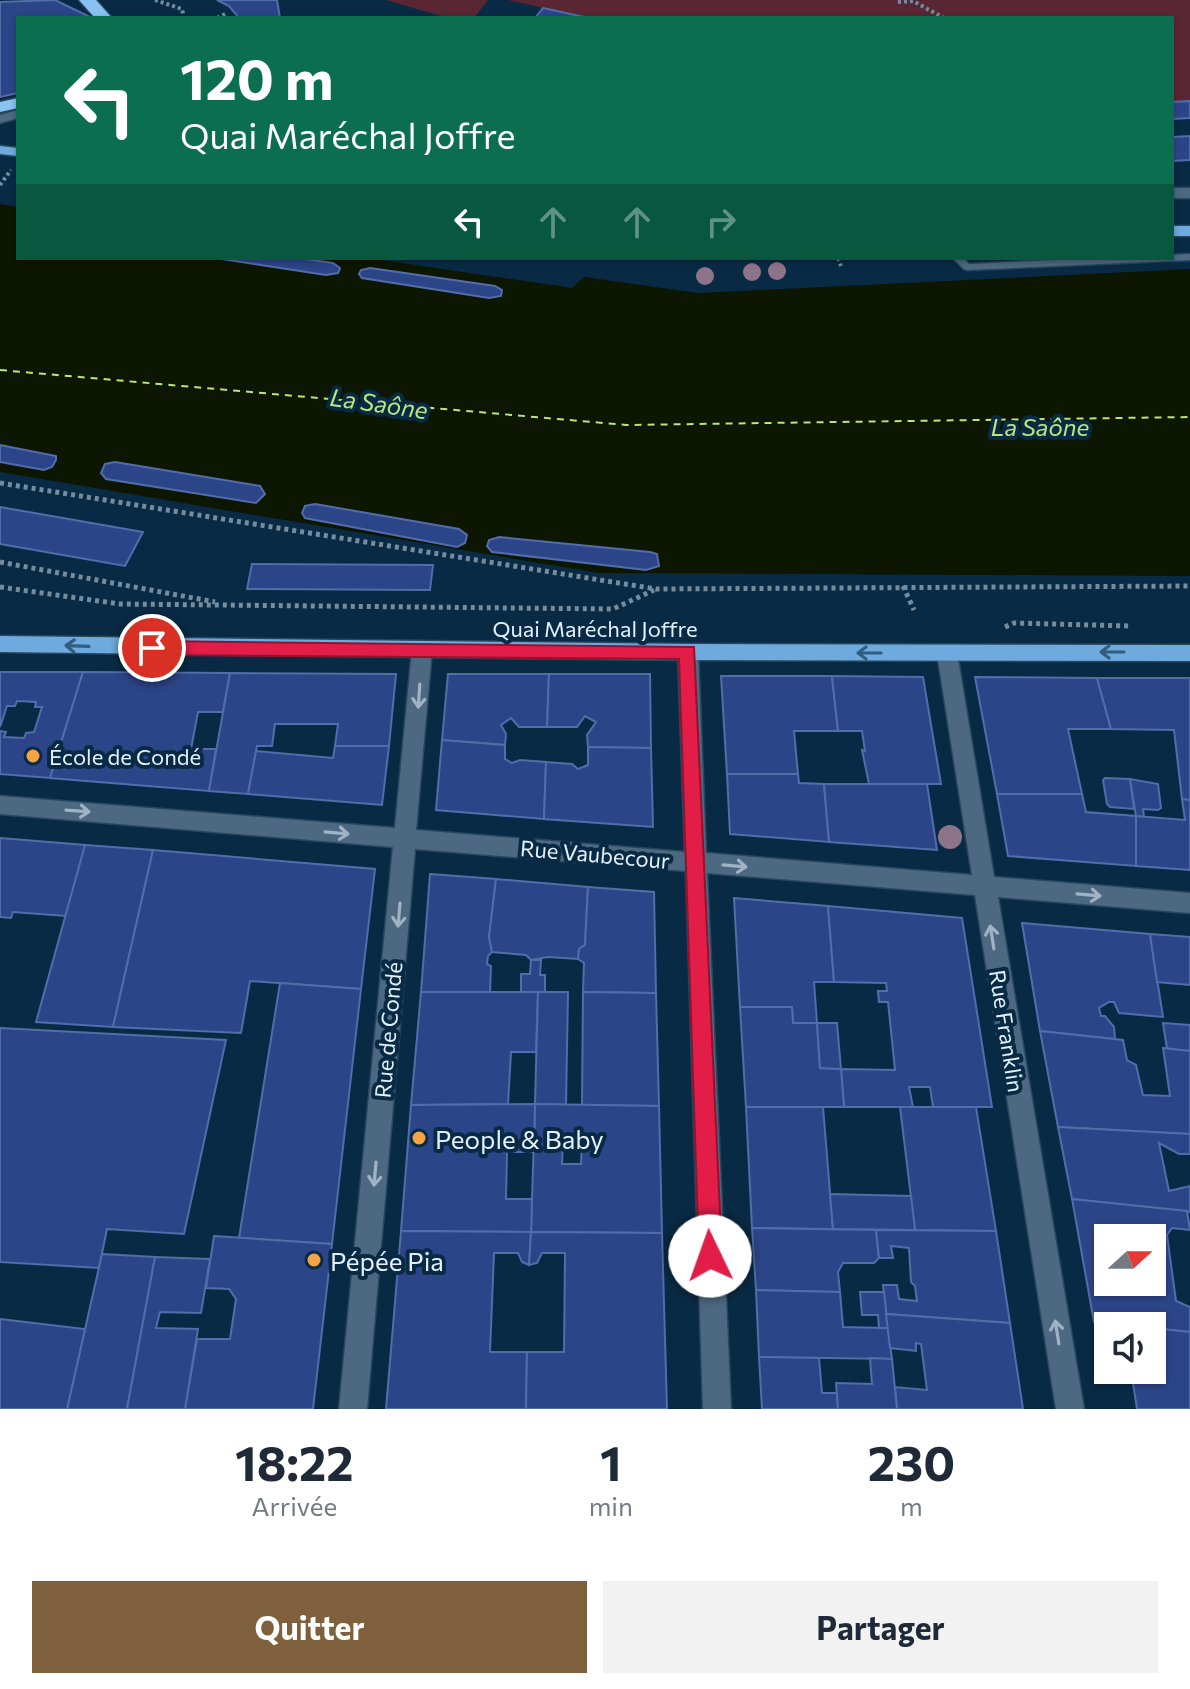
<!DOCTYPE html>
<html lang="fr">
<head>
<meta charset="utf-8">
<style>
  :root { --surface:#fff; --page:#f2f2f3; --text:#1f2937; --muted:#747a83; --accent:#7f603d }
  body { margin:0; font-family:Commissioner,sans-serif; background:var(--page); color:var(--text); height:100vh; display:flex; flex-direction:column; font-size:30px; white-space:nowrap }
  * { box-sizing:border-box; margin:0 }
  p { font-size:26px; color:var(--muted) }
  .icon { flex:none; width:44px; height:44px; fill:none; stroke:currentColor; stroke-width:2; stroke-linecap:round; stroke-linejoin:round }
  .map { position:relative; height:1409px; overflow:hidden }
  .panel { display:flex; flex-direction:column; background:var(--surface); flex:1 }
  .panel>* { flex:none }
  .top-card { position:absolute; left:16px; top:16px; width:1158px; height:244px; border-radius:0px; box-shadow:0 2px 6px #0004; background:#0b6e4f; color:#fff; overflow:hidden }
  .needle { width:52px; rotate:69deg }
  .buttons { position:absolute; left:1094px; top:1224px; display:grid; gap:16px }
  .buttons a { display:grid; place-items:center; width:72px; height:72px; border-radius:0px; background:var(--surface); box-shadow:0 2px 6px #0004; font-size:40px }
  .pin { position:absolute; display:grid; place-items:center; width:68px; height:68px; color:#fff; margin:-34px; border:4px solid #fff; border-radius:50%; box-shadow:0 2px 8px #0007 }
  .me { position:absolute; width:88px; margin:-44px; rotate:357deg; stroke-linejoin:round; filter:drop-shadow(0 0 6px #0008) }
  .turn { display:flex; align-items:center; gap:28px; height:168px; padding:0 32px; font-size:36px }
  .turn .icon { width:104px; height:104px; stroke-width:2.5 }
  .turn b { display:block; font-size:56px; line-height:68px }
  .lanes { display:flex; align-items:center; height:76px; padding:0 32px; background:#0003; justify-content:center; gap:40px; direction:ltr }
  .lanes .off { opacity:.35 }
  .eta { display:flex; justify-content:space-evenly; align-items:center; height:136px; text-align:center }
  .eta b { font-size:48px; font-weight:700; line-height:56px }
  .action { display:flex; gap:16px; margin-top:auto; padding:16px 32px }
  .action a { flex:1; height:92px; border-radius:0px; background:var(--accent); color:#fff; font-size:32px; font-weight:700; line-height:92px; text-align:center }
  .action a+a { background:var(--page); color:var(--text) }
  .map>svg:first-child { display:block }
  .green { fill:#5b2634 }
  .water { fill:#0d1600 }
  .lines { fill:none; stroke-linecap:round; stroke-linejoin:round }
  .ferry { stroke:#bde678; stroke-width:2; stroke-dasharray:7 6; stroke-linecap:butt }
  .building { fill:#2c4588; stroke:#536caa; stroke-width:2; fill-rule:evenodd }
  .lane-casing { stroke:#28465e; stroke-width:3 }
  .street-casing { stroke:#28465e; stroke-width:3 }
  .primary-casing { stroke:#28465e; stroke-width:3 }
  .highway-casing { stroke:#28465e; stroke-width:3 }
  .path-far1 { stroke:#758c9e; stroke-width:4; stroke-dasharray:3 3; stroke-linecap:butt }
  .path { stroke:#758c9e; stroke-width:5; stroke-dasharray:4 4; stroke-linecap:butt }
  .lane { fill:#4d6982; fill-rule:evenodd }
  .street { fill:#4d6982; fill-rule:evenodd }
  .primary { fill:#6eaadd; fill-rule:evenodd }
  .highway { fill:#8ac2f4; fill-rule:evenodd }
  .tree { fill:#8d7488 }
  .oneway { stroke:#315d81 }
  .oneway2 { stroke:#a0b3c5 }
  .route { fill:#e11d48; stroke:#92132f; stroke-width:2 }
  .poi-dot { fill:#f5a345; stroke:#092a44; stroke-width:3 }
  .labels { text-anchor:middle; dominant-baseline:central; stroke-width:8; stroke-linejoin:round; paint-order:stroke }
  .street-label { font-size:22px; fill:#e4f0fb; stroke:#092a44 }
  .poi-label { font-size:22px; fill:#e4f0fb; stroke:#092a44; text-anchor:start }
  .water-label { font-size:24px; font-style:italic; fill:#bde678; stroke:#092a44 }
  .near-poi-label { font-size:26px; fill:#e4f0fb; stroke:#092a44; text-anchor:start }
</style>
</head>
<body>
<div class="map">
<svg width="1190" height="1409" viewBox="0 0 1190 1409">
  <rect width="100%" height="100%" fill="#092a44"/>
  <g class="green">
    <polygon points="386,0 488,0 474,18 448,18"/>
    <polygon points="508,0 1190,0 1190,101 1172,102 1172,18 589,18"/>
  </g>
  <polygon class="water" points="0,204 18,207 18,258 368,258 572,288 584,277 698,293 1190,269 1190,576 599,573 0,472"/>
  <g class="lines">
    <polyline class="ferry" points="0,370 626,425 1190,417"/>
  </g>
  <g class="building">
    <polygon points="55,0 92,18 18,18 18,93 0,97 0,2"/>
    <polygon points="217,0 277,0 280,18 239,18 229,6"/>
    <polygon points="543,8 589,18 535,18"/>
    <polygon points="1190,101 1190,118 1172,119 1172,102"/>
    <polygon points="1190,136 1190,160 1172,161 1172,137"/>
    <polygon points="215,258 297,258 333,263 340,268 338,273 326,275"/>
    <polygon points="370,268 495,286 502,290 501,296 489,298 362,278 359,274 361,270"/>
    <polygon points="0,445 56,456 56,460 52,467 44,470 0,462"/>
    <polygon points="115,462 260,486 265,494 256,503 106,479 101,473 105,464"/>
    <polygon points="315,504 459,529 467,535 465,543 457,547 305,518 302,513 305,506"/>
    <polygon points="0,507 143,532 125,566 0,544"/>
    <polygon points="499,537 650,552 657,554 659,566 646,570 492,552 487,546 489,540"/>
    <polygon points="252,564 433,565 430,590 247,589"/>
    <polygon points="0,672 83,672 50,778 0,774 0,731 6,732 4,737 24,738 26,733 34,732 42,707 35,707 36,702 17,701 15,706 7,706 0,727"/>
    <polygon points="83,672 230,673 223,712 198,712 191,749 216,749 209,791 50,778"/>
    <polygon points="230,673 396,674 389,746 335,746 338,724 275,724 272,746 257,746 248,794 209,791"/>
    <polygon points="448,674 549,674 547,727 519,727 511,718 501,725 506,734 505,745 442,740"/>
    <polygon points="549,674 650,674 651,748 588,747 587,735 596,722 585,716 577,727 547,727"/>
    <polygon points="721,676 832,676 838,731 794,731 798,774 727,774"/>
    <polygon points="832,676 923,677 941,784 869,784 862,750 865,751 862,731 838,731"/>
    <polygon points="975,677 1097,678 1111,729 1068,729 1082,794 997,794"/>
    <polygon points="1097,678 1190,678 1190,800 1182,799 1174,730 1111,729"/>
    <polygon points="442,740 505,745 505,759 512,763 520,760 546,762 544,819 436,810"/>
    <polygon points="335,746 389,746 382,805 248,794 256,751 333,758"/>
    <polygon points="588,747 651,748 653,827 544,819 546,762 572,764 578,769 588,765"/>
    <polygon points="727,774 798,774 799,783 824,784 829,842 730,834"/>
    <polygon points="1105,778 1130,779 1134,809 1110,807 1107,804 1103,780"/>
    <polygon points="1130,779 1158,784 1161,808 1158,810 1143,809 1144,817 1136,816"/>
    <polygon points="824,784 927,784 937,850 829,842"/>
    <polygon points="997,794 1082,794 1086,812 1136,816 1136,866 1008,856"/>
    <polygon points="1182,799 1190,800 1190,870 1136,866 1136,816 1185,820"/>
    <polygon points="0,838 85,845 66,916 13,912 11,918 0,917"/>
    <polygon points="85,845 153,850 113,1027 36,1022"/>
    <polygon points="153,850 375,869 361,989 250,981 241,1033 113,1027"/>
    <polygon points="430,874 496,879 489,937 492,952 488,956 487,964 491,966 490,992 421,992"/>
    <polygon points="496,879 588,887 585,945 579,949 578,959 548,957 531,960 526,955 492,952 489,937"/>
    <polygon points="588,887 654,892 656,993 583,992 584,963 578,959 579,949 585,945"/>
    <polygon points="734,898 828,906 834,982 814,982 817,1023 793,1023 792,1007 740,1007"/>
    <polygon points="828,906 962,918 992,1107 933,1107 930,1087 909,1087 913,1107 844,1107 841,1069 895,1070 888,1002 879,1002 878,991 887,991 886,983 834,982"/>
    <polygon points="1022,923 1150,934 1163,1017 1119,1013 1114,1002 1109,1002 1099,1008 1101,1016 1105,1016 1114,1027 1115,1039 1040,1031"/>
    <polygon points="1150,934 1190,937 1190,985 1157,982"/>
    <polygon points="531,960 541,960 540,975 545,975 545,992 521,992 521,974 530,974"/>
    <polygon points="280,983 361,989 332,1244 239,1238"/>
    <polygon points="421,992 538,992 536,1052 511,1052 508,1104 411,1105"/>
    <polygon points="538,992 568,992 566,1105 535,1104"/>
    <polygon points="583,992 656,993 659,1106 582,1105"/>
    <polygon points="740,1007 792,1007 793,1023 817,1023 820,1068 841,1069 844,1107 746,1107"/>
    <polygon points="817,1023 837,1023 841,1069 820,1068"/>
    <polygon points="1163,1023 1190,1025 1190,1051 1167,1049"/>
    <polygon points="0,1028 226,1040 184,1234 107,1229 99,1268 0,1262"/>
    <polygon points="1040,1031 1123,1040 1127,1060 1136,1065 1143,1095 1170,1096 1163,1048 1190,1051 1190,1134 1058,1127"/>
    <path d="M535,1104l124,2 3,127 -131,-1zM563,1138l19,1 -1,25h-19z"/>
    <polygon points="535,1104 534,1152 507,1152 506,1199 532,1199 531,1232 401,1231 411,1105"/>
    <polygon points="746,1107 823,1107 833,1229 752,1228"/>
    <polygon points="900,1107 976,1107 996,1231 915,1230"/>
    <polygon points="1058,1127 1190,1134 1190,1154 1179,1154 1159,1143 1169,1191 1190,1186 1190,1212 1072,1199"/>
    <polygon points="830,1194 911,1196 915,1230 833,1229"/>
    <path d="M1072,1199l115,12 3,19 -18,-2 -5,7 9,66 14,6v25l-96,-10zM1108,1238h44v44h-44z"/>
    <polygon points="752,1228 876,1230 879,1258 874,1263 843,1263 838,1272 840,1292 756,1290"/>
    <polygon points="876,1230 996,1231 1010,1323 886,1314 883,1285 897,1285 899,1299 917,1301 915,1286 911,1282 909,1248 891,1246 893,1258 879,1258"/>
    <polygon points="401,1231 531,1232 529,1265 522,1262 518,1253 494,1253 490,1352 527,1352 526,1409 386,1409"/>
    <polygon points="531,1232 662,1233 667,1409 526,1409 527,1352 564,1352 565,1253 542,1253 537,1263 529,1265"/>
    <polygon points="214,1236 332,1244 313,1409 185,1409 197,1339 230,1339 236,1299 229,1289 206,1288"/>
    <polygon points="102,1254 155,1257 127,1409 67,1409"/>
    <polygon points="155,1257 210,1259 201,1313 160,1312 156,1328 198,1329 185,1409 127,1409"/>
    <polygon points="756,1290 840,1292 843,1327 888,1328 892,1359 759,1357"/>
    <polygon points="860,1292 884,1292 888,1328 879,1328 878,1315 862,1315"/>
    <polygon points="886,1314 1010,1323 1023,1409 897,1409 895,1387 927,1390 921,1344 916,1343 916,1351 890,1348"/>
    <polygon points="0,1319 85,1329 67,1409 0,1409"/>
    <polygon points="1152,1328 1190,1332 1190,1409 1137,1409 1131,1370 1152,1370"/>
    <polygon points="759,1357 819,1358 822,1393 837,1393 838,1409 762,1409"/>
    <polygon points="870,1358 892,1359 897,1409 838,1409 836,1383 872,1384"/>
  </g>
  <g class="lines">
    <defs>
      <polygon id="lane" points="1190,254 1190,260 967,270 964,269 953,258 963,258 969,264 1101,258 1172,258 1172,255"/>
      <g id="street">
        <polygon points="18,110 18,118 0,123 0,115"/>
        <rect x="1172" y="188" width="18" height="10"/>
        <polygon points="422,642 429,644 432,650 416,830 685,852 678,652 681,646 695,646 698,652 706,853 972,875 937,653 940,647 954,647 957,653 994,877 1190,893 1190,913 998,897 1084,1409 1056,1409 975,895 707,873 731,1409 703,1409 686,871 415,849 367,1409 339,1409 393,847 0,814 0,796 395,828 412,650 415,644"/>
      </g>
      <g id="primary">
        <polygon points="0,146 18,148 18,156 0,154"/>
        <rect x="1172" y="226" width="18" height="10"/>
        <polygon points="0,636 688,644 1190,645 1190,661 688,660 0,652"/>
      </g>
      <g id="highway">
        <polygon points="79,0 96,0 112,18 95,18"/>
        <polygon points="18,98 18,108 0,112 0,102"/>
      </g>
    </defs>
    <use href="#lane" class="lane-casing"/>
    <use href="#street" class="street-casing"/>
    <use href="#primary" class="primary-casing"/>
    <use href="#highway" class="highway-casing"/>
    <g class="path-far1">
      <polyline points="155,0 182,9 184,18"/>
      <polyline points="898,2 913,1 944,18"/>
      <polyline points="217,18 227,13"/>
      <polyline points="0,185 11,170"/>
      <polyline points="838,258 841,266"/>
    </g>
    <g class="path">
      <polyline points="0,483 656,589 1190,586"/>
      <polyline points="0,562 215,602"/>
      <polyline points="903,586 914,610"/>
      <polyline points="0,587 120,604 613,609 654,590"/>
      <polyline points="1005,627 1014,623 1130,626"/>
    </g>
    <use href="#lane" class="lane"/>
    <use href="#street" class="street"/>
    <use href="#primary" class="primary"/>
    <use href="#highway" class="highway"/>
  </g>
  <g class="tree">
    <circle cx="777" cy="271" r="9"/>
    <circle cx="752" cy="272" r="9"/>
    <circle cx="705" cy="276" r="9"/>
    <circle cx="950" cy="837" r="12"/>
  </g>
  <defs><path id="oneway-shaft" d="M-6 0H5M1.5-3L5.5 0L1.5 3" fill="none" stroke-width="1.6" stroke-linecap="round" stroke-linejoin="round" transform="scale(2)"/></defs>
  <g class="oneway">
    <use href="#oneway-shaft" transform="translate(77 646) rotate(-178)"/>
    <use href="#oneway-shaft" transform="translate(1112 652) rotate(-180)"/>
    <use href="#oneway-shaft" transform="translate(869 653) rotate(-180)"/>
  </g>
  <g class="oneway2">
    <use href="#oneway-shaft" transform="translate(419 696) rotate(94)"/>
    <use href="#oneway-shaft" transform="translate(78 811) rotate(4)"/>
    <use href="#oneway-shaft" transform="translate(337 833) rotate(5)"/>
    <use href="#oneway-shaft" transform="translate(735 866) rotate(5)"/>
    <use href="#oneway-shaft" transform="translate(1089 895) rotate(5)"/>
    <use href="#oneway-shaft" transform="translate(399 915) rotate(95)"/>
    <use href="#oneway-shaft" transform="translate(992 937) rotate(-99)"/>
    <use href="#oneway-shaft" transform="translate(375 1174) rotate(95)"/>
    <use href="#oneway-shaft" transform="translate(1057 1332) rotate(-99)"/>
  </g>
  <polygon class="route" points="152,641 694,647 722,1256 719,1264 710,1267 702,1264 699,1256 679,659 152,655 144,648"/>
  <g class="poi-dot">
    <circle cx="33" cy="756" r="8"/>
    <circle cx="419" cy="1138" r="8"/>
    <circle cx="314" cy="1260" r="8"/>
  </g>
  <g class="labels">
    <g class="street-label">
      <text x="595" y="628">Quai Maréchal Joffre</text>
      <text transform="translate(595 854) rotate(5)">Rue Vaubecour</text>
      <text transform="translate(388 1030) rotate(-85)">Rue de Condé</text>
      <text transform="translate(1007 1031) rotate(81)">Rue Franklin</text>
    </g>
    <g class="poi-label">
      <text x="49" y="756">École de Condé</text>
    </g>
    <g class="water-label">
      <text transform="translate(379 403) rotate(8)">La Saône</text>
      <text x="1040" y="426">La Saône</text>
    </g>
    <g class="near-poi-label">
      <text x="435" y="1138">People &amp; Baby</text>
      <text x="330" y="1260">Pépée Pia</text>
    </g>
  </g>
</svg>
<div class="buttons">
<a><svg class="needle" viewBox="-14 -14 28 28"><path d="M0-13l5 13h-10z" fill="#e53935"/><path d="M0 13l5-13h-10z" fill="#747a83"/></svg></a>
<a><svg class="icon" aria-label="sound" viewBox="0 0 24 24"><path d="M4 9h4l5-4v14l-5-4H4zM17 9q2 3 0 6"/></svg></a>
</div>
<div class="pin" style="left:152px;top:648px;background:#d93025"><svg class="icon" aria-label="arrive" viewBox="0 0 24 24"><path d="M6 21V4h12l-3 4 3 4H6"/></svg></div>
<svg class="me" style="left:710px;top:1256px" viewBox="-20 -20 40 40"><circle r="19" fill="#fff"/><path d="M0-13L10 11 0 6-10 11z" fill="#e11d48"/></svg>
<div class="top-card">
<div class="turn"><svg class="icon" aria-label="left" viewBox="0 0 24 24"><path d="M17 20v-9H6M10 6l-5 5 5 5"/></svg><div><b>120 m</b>Quai Maréchal Joffre</div></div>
<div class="lanes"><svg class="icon" aria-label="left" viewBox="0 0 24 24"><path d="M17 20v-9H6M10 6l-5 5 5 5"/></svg><svg class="icon off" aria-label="ahead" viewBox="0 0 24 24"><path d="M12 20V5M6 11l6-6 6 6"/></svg><svg class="icon off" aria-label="ahead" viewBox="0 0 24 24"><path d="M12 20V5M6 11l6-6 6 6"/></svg><svg class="icon off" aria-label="right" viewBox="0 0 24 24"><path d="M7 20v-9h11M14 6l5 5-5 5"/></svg></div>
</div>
</div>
<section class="panel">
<div class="eta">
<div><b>18:22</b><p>Arrivée</p></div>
<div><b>1</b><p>min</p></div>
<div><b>230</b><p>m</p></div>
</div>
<div class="action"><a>Quitter</a><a>Partager</a></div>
</section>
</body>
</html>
